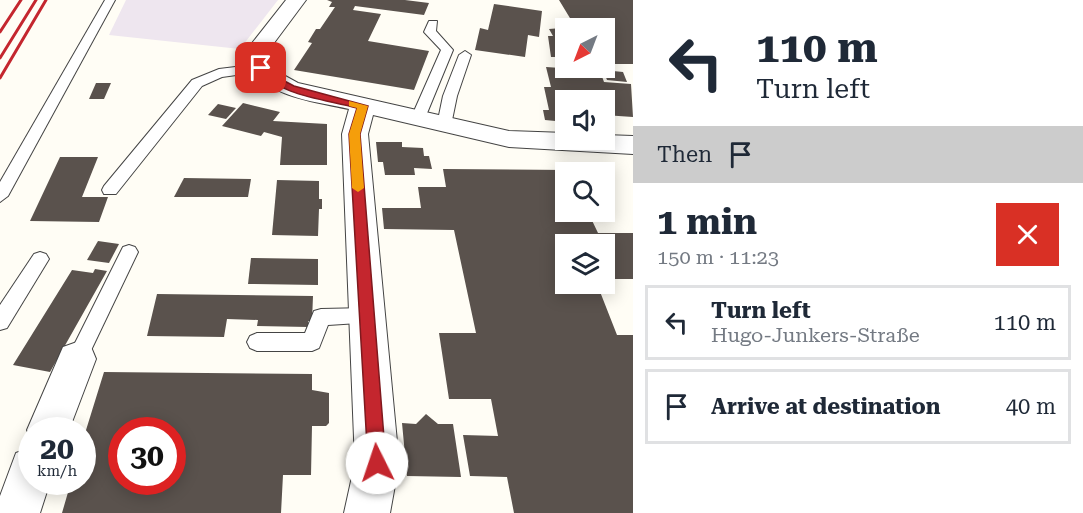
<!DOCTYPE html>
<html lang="en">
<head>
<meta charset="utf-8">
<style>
  :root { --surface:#fff; --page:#f6f6f7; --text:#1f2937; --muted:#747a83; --line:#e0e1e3 }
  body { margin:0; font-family:"Roboto Serif",serif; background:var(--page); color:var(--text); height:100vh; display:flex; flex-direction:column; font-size:22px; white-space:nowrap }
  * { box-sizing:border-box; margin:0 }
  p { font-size:20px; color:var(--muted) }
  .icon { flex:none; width:33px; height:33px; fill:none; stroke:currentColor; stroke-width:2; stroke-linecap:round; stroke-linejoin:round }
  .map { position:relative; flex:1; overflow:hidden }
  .drawer { display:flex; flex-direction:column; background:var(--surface); width:450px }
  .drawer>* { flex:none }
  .hud { background:#fff; color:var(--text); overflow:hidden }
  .needle { width:39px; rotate:222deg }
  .controls { position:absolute; left:555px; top:18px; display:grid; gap:12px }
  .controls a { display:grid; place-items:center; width:60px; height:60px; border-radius:0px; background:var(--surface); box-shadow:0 3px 15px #0003; font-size:30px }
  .speed { position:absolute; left:18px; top:417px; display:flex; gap:12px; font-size:30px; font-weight:700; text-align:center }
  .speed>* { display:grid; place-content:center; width:78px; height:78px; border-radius:50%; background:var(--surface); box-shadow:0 3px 15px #0003; line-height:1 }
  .speed small { font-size:15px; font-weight:400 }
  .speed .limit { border:9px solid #d22; background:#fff; color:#111 }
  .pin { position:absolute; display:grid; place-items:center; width:51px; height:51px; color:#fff; margin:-26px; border-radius:12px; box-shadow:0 3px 9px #0006 }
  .me { position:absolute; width:66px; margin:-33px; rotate:356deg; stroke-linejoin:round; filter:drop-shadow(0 0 4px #0008) }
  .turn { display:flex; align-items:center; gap:21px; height:126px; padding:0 24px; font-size:27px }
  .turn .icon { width:78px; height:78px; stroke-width:2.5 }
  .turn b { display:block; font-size:42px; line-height:51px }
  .then { display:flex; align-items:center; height:57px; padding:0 24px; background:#0003; gap:12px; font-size:22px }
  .round { display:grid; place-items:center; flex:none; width:63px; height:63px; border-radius:0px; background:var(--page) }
  .head { display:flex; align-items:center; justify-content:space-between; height:102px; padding:0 24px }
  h1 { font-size:36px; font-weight:700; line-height:45px }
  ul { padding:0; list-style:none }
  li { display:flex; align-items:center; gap:18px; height:75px; margin:0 12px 9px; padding:0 12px; border:3px solid var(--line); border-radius:0px }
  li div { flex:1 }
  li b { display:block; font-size:22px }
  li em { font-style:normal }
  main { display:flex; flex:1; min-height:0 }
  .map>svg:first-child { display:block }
  .industrial { fill:#eee6ef }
  .building { fill:#5a524d; fill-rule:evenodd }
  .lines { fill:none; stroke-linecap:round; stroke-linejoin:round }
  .lane-casing { stroke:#444; stroke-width:2 }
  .street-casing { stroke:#444; stroke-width:2 }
  .lane { fill:#fff; fill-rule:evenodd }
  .street { fill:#fff; fill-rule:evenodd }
  .rail { stroke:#c4262e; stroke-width:3 }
  .route { fill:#c4262e; stroke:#7f191e; stroke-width:1.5 }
  .slow { fill:#f59e0b }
</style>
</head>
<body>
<main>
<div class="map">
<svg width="633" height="513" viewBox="0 0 633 513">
  <rect width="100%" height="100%" fill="#fffdf5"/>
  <polygon class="industrial" points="126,0 278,0 240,49 109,35"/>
  <g class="building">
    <polygon points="327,0 405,0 429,3 424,15 355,6 353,10 381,14 368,41 429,51 414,90 294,70 312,43 308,42 316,29 320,29 335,7 329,7 332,2"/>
    <polygon points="559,0 633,0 633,64 604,64 604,28 576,28"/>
    <polygon points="494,4 542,11 539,37 528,35 525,57 475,50 480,28 488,30"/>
    <polygon points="562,28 566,29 566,57 551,57 548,36 553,36 549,29"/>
    <polygon points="560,63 566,64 566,68 599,68 604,82 631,84 633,117 604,115 604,100 566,100 566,122 545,120 543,110 549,110 544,87 551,87 546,67 561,68"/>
    <polygon points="603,70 623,72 627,82 607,80"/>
    <polygon points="96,83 111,83 104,99 89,99"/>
    <polygon points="243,103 280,112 273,121 327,124 327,165 280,165 282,137 264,132 261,136 222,126"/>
    <polygon points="218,104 236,108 226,119 208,115"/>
    <polygon points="376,142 402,142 402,147 423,148 424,156 429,156 432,169 414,168 415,175 385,175 383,162 378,162"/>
    <polygon points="60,157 98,157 82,197 108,197 99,222 30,221"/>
    <polygon points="443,169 567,170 566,185 556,184 566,212 588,212 598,233 633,233 633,279 604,279 604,244 566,244 566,284 597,284 617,335 633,335 633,513 514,513 507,477 470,476 463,435 498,436 491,399 449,399 439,333 476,333 454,230 384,229 382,208 421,208 418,187 446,187"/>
    <polygon points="184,178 251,179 248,197 174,197"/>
    <polygon points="277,180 319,181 319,199 322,199 322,209 319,209 318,236 272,235"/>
    <polygon points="98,241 119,244 109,263 87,260"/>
    <polygon points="251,258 318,259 318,285 248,284"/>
    <polygon points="95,269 107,271 50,372 13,365 72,270 93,273"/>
    <polygon points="157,294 313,296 312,321 308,321 308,327 257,326 258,320 227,319 224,337 147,336"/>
    <path d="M104,372l208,2v16l17,3v30l-3,3h-14l-1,49h-28l-2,38h-219l9,-31h11v-39zM122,430h50v52h-50z"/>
    <polygon points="426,414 438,424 453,424 461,477 407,476 402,423 416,424"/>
  </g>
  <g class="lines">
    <defs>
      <g id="lane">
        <polygon points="105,0 115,0 8,196 0,202 0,182"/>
        <polygon points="429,21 437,21 436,31 453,50 425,118 418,122 411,118 441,50 424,32"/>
        <polygon points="465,51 471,55 457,96 451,125 449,128 439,128 437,125 443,96 459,55"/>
        <polygon points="261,64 266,65 266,71 222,77 202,86 116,194 104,194 102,190 104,186 192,80 219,69"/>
        <polygon points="129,245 135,247 138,252 84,365 77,368 70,365 67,359 123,247"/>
        <polygon points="40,252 46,254 49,259 7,328 0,330 0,305 34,254"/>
        <polygon points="367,308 374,310 377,316 374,322 328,325 319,348 312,351 257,351 250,348 247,342 250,336 257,333 305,333 314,311 321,309"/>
      </g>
      <g id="street">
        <path d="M286,0h20l-35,47 -1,16 8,9 20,11 211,48 57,2v7h38v-5l29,1v18l-124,-7 -136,-32 -5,19 31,329 -9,50h-46l11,-50 -13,-329 7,-25c-37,-8 -79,-11 -103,-45l3,-17z"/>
        <polygon points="77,342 91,347 96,359 69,430 32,430 32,440 27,430 63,347"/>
        <polygon points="32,447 32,482 50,482 40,513 0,513 0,496 16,453"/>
      </g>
    </defs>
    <use href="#lane" class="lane-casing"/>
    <use href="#street" class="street-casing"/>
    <use href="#lane" class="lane"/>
    <use href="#street" class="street"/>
    <g class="rail">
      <polyline points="0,32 21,0"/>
      <polyline points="0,58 36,0"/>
      <polyline points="0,78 46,0"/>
    </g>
  </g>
  <path class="route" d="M261,65l12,10 21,11 74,20 -8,28 26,329 -3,7 -6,2 -6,-2 -3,-7 -19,-329 8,-26c-33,-9 -78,-12 -101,-40z"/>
  <polygon class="slow" points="349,101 368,106 360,134 364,188 358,192 352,188 349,134 357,108 349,106"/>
</svg>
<div class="controls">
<a><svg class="needle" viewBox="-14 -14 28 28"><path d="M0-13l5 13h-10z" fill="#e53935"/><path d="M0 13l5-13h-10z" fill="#747a83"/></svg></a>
<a><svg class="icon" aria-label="sound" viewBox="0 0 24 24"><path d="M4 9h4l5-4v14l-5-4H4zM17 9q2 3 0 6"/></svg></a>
<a><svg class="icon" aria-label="search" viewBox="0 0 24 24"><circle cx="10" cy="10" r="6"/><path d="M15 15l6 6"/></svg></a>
<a><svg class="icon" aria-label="layers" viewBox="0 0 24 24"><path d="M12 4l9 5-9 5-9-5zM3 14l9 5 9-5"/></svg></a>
</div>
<div class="speed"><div>20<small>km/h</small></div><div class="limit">30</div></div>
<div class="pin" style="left:261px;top:68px;background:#d93025"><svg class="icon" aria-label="arrive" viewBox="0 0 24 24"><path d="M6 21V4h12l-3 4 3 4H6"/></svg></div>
<svg class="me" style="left:377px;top:463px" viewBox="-20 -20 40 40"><circle r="19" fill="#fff"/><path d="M0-13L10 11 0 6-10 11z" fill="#c4262e"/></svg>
</div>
<section class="drawer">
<div class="hud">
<div class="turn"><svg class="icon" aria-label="left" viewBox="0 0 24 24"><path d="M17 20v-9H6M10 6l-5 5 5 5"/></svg><div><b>110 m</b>Turn left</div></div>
<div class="then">Then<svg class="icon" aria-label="arrive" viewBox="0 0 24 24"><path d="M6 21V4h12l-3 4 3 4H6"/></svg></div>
</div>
<div class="head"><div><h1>1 min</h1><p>150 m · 11:23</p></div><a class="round" style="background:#d93025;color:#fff"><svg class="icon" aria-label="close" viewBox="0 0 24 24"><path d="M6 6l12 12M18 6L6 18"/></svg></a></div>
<ul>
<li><svg class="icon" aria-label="left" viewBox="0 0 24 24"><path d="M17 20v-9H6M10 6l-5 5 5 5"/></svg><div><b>Turn left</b><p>Hugo-Junkers-Straße</p></div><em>110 m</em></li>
<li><svg class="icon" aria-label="arrive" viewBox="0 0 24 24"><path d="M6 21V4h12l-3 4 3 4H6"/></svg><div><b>Arrive at destination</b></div><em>40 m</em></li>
</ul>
</section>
</main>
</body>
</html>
